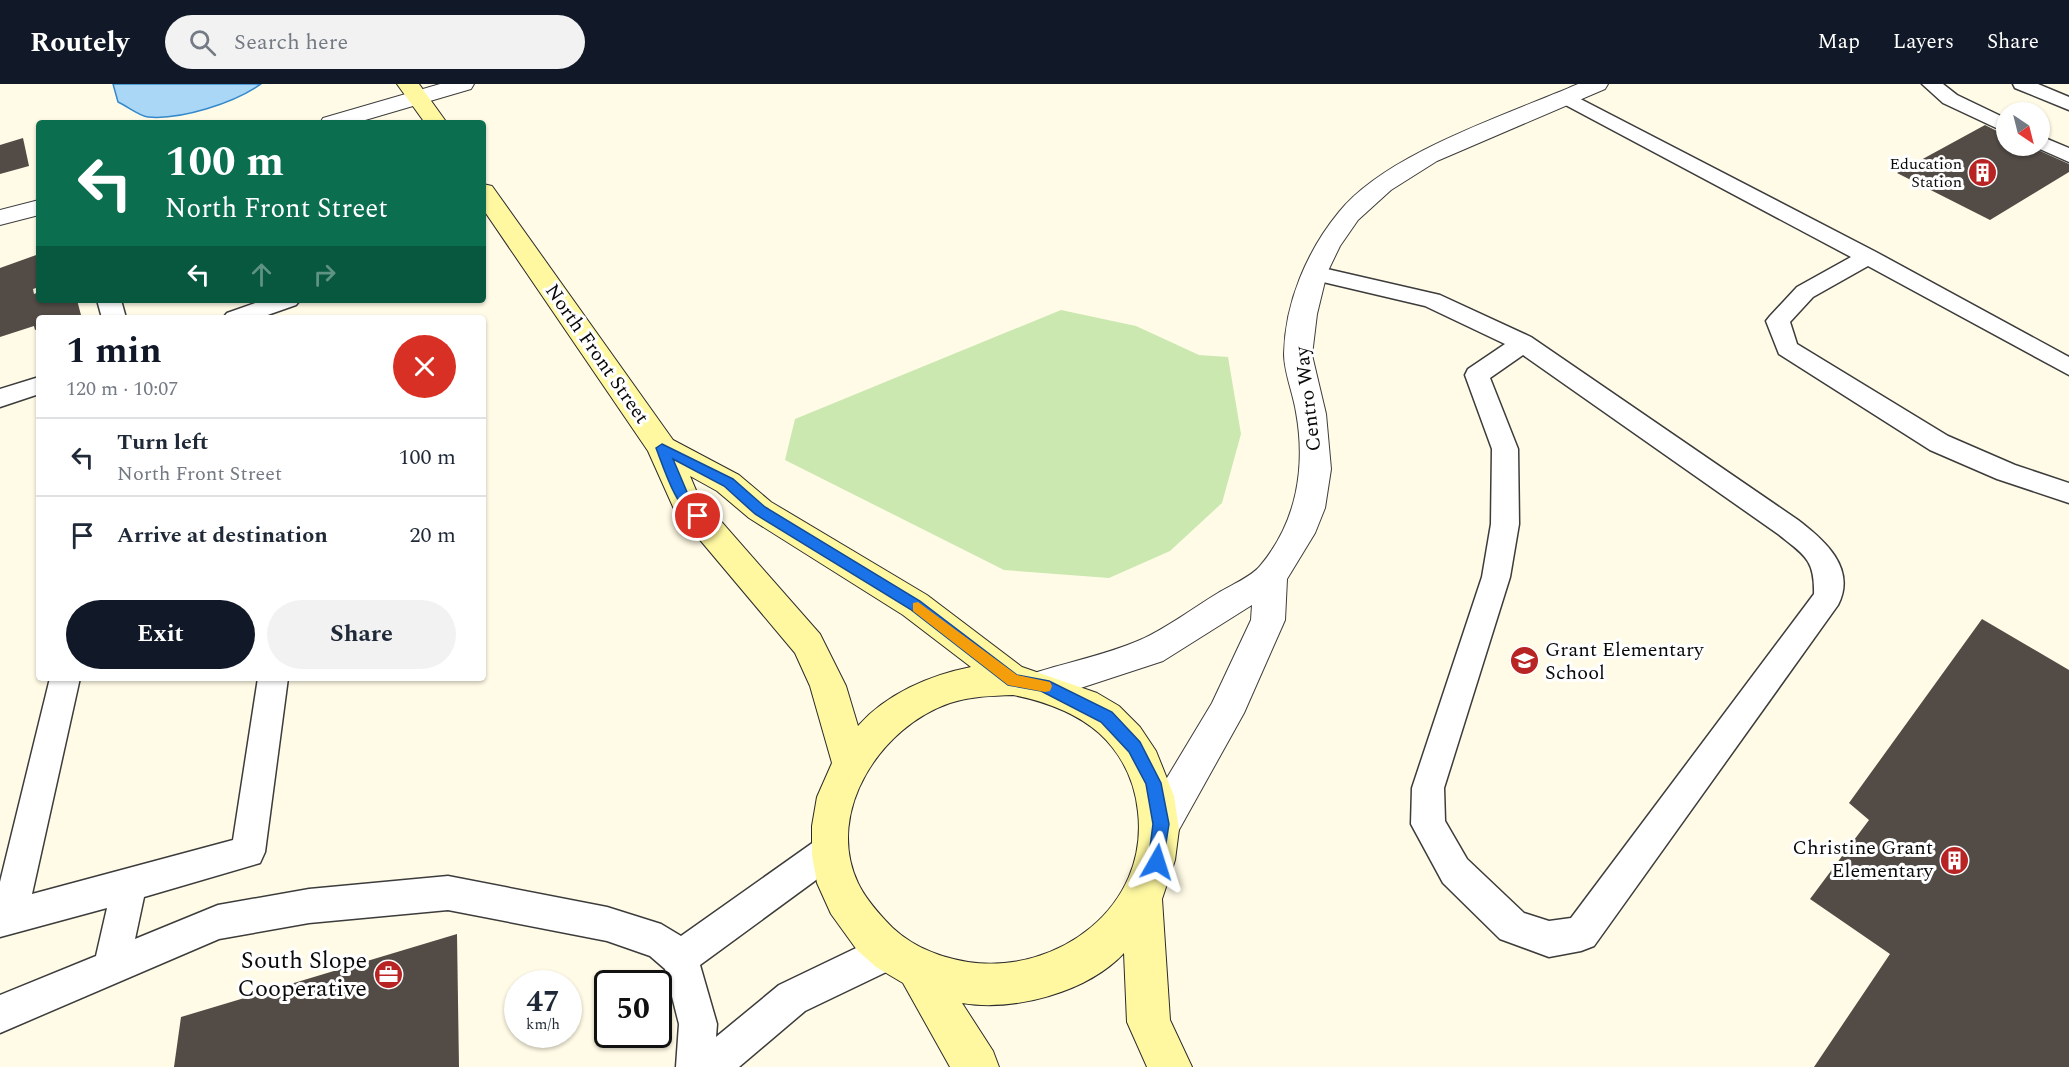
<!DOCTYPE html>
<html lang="en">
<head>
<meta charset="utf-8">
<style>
  :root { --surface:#fff; --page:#f2f2f3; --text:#1f2937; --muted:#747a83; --line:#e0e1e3; --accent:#111827 }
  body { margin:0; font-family:Spectral,serif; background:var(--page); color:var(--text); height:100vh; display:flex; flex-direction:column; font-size:22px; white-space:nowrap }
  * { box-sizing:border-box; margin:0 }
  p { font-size:20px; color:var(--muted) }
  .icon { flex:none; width:33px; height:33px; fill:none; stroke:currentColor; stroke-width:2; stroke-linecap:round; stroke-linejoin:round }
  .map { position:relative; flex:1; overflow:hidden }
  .panel { position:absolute; left:36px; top:231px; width:450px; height:366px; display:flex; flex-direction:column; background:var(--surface); border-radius:6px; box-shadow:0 2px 4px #0004 }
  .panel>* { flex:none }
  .guide { position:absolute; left:36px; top:36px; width:450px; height:183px; border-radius:6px; box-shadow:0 2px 4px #0004; background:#0b6e4f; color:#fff; overflow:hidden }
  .needle { width:39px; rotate:145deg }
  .fabs { position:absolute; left:1996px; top:18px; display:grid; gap:12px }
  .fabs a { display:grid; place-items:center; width:54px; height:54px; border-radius:50%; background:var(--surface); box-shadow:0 2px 4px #0004; font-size:30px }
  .speed { position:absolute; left:504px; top:886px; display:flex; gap:12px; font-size:30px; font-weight:700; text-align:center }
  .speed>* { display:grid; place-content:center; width:78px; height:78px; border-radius:50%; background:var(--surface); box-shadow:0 2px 4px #0004; line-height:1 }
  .speed small { font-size:15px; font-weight:400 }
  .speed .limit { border:3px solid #111; border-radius:9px; background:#fff; color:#111 }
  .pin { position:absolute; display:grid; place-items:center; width:51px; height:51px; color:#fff; margin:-26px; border:3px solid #fff; border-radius:50%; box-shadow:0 2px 6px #0007 }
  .me { position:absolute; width:66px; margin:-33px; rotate:6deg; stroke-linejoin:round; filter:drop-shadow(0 0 4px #0008) }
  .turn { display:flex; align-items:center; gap:21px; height:126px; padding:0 30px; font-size:27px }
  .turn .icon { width:78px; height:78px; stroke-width:2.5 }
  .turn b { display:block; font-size:42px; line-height:51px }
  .lanes { display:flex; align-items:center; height:57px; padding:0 30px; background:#0003; justify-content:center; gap:30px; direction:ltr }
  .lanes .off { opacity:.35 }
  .round { display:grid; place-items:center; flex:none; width:63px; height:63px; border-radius:32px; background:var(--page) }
  .overview { display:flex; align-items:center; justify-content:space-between; height:102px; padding:0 30px }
  h1 { font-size:36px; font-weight:700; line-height:45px; color:var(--accent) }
  .button { display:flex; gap:12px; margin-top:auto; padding:12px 30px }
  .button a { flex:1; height:69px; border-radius:36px; background:var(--accent); color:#fff; font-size:24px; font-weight:700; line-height:69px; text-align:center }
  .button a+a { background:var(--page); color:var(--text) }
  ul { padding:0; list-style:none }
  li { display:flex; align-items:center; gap:18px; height:78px; padding:0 30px; border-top:2px solid var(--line) }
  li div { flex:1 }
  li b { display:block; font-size:22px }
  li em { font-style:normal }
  header { display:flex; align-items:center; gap:36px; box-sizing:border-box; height:84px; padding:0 30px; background:var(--accent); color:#fff }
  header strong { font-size:28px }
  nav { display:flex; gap:33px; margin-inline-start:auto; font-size:21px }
  .search { width:420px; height:54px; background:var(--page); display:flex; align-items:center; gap:15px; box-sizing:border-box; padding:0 21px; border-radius:33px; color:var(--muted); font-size:22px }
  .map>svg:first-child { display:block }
  .green { fill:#cbe8b1 }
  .water { fill:#abd7f6; stroke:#3389cc; stroke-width:1.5 }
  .building { fill:#524b46 }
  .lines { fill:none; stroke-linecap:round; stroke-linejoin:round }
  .service-casing { stroke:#3c3c3c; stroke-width:3 }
  .minor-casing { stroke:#3c3c3c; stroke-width:2 }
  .secondary-casing { stroke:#2b2b2b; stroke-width:2 }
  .service { fill:#fff; fill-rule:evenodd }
  .minor { fill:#fff; fill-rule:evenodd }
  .secondary { fill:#fff8a1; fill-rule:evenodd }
  .route { fill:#1a73e8; stroke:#114b97; stroke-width:1.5 }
  .slow { fill:#f59e0b }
  .labels { text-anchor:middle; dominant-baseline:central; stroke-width:6; stroke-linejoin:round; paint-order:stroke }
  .far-poi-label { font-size:16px; fill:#090909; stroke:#fff; text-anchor:end }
  .street-label { font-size:20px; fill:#090909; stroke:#fff }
  .poi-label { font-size:20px; fill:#090909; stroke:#fff; text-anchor:start }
  .near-poi-label { font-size:24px; fill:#090909; stroke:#fff; text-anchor:end }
</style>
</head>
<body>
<header>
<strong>Routely</strong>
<div class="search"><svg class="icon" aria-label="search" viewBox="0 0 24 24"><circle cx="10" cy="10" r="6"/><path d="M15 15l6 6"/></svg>Search here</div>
<nav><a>Map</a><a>Layers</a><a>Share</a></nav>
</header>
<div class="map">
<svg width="2069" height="983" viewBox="0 0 2069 983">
  <rect width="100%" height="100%" fill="#fffbe6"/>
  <polygon class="green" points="1061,226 1136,242 1199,271 1228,273 1241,350 1222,419 1170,467 1109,494 1004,486 785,376 795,335"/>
  <path class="water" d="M113,0h148c-27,19 -80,36 -113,33 -9,-1 -21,-11 -30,-15z"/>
  <g class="building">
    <polygon points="1985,41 2007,52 2007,62 2029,62 2069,80 2069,88 1990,136 1897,89"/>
    <polygon points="23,54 29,82 0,90 0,61"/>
    <polygon points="39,170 39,203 33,205 34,210 39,208 39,216 77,216 81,231 72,234 39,234 39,245 35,246 34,242 0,253 0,184"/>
    <polygon points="1982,535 2069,586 2069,983 1814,983 1890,870 1810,815 1869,736 1849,719"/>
    <polygon points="457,850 459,983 174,983 181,933"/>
  </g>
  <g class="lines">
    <defs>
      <g id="service">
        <polygon points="1922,0 1943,0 1957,11 2007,35 2007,49 1943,19"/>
        <polygon points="2013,0 2038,0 2069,13 2069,26 2015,4"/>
        <polygon points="1565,7 1876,168 2069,273 2069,291 1868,182 1813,213 1790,238 1797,260 1948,352 2015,381 2069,399 2069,419 1997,395 1930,366 1779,270 1766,237 1770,232 1797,203 1851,173 1558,17 1555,13"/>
        <polygon points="2040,52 2069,64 2069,78 2033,62 2040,62"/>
        <path d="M1314,182l126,29 91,42 267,183c26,20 59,48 40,85l-244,341 -13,5 -32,6 -49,-18 -57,-56 -32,-59 1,-36 70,-211 9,-53 1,-75 -27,-74 3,-6 37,-25 -80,-38 -119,-28 -3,-5 3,-5zM1523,271l255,179c26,21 37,25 36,60l-243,324 -22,3 -25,-8 -57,-54 -22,-38 -1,-33 66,-211 9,-53 -1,-75 -28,-71z"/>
        <polygon points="97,216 121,216 126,234 102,234"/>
        <polygon points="264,216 300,216 296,221 259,234 223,234 227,229"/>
        <polygon points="39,293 39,310 0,323 0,305"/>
        <polygon points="50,594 80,594 32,810 233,756 258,594 288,594 265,768 260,779 144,813 135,855 218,821 309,805 448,792 607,823 661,840 681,852 818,755 830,750 842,755 847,766 842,777 700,881 717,940 716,953 779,901 877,854 890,849 903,854 908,867 903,880 805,927 739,983 676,983 679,940 665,885 650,872 607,857 448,826 309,839 219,855 0,949 0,911 96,872 107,824 0,853 0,798"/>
      </g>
      <g id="minor">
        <polygon points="440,0 474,0 471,5 355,39 320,39 323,34"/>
        <path d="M1578,0h30l-3,5 -168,72 -46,29 -33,30 -18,26 -13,27 -10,41 -5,41 14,59 5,55 -6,39 -10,25 -28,46 -2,41 -41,93 -69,124 -14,5 -14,-5 -5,-13 5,-13 65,-108 39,-83 1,-15 -89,56 -119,39 -13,-4 -5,-11 5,-11c36,-12 75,-19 109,-34 27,-12 53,-32 78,-47 13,-8 33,-16 42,-27 37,-44 46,-99 36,-154 -3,-19 -12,-40 -12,-58 1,-52 23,-103 55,-142 47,-59 170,-98 239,-128z"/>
        <polygon points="39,116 39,131 0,141 0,126"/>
      </g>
      <g id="secondary">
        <polygon points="397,0 419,0 447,39 425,39"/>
        <path d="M483,100l9,2 181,254 66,35 32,27 156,93 95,72 75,26 22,13 21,21 16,24 18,45 5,33 -4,31 -13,39 8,121 22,47h-45l-20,-45 -3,-69c-36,39 -110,59 -162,50l31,48 6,16h-49l-47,-84 -27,-16 -19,-17 -26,-36 -14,-31 -5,-28v-29l5,-29 15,-34 -22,-77 -15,-33 -121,-144 -26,-58 -165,-242zM690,392l27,15 32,27 154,97 68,52c-41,8 -85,27 -113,59l-12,-40 -26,-52 -122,-139zM1013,611c30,6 62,17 86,38 23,21 36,49 39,79 11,95 -80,163 -170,150 -31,-5 -62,-18 -83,-42 -10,-11 -21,-24 -27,-37 -34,-72 24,-157 92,-180 21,-7 42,-7 63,-8z"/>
      </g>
    </defs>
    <use href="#service" class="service-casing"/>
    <use href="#minor" class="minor-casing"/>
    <use href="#secondary" class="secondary-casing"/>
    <use href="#service" class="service"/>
    <use href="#minor" class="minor"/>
    <use href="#secondary" class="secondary"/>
  </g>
  <path class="route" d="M662,360l71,35 32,28 155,94 97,74 32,6 63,31 28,30 21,41 8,41 -7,44 -5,2 -6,-2 -3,-6 5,-38 -7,-40 -17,-32 -28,-30 -60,-31 -33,-6 -98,-76 -155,-95 -31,-28 -51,-27 17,40 14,17 -6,5c-20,-7 -35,-55 -42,-73z"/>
  <polygon class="slow" points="918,518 1017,591 1050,598 1052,602 1050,607 1045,608 1008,601 913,527 913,519"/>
  <defs>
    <symbol id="building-disc" viewBox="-11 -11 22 22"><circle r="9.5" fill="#b82324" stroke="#fff"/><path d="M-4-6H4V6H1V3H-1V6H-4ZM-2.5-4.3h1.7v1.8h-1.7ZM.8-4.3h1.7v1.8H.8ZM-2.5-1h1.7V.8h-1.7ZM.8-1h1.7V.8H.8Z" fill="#fff"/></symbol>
    <symbol id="school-disc" viewBox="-11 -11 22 22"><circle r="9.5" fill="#b82324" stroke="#fff"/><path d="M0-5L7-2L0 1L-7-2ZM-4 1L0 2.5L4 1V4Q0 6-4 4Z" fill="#fff"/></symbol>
    <symbol id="office-disc" viewBox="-11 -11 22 22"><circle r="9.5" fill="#b82324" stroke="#fff"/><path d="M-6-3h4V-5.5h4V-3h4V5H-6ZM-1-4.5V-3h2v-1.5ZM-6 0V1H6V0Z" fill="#fff"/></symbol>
  </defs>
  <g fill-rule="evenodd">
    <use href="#building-disc" x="1966" y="72" width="33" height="33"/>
    <use href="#school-disc" x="1508" y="560" width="33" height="33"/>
    <use href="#building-disc" x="1938" y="760" width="33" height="33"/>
    <use href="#office-disc" x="372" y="874" width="33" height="33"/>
  </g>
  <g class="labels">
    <g class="far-poi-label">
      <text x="1962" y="80">Education<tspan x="1962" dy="18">Station</tspan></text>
    </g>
    <g class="street-label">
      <text transform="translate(597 270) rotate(55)">North Front Street</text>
      <text transform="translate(1308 315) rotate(-97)">Centro Way</text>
    </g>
    <g class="poi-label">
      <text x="1545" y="566">Grant Elementary<tspan x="1545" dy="23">School</tspan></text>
      <text x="1933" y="764" text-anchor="end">Christine Grant<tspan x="1933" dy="23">Elementary</tspan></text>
    </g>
    <g class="near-poi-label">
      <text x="367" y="877">South Slope<tspan x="367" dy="28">Cooperative</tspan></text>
    </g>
  </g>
</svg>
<div class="fabs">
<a><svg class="needle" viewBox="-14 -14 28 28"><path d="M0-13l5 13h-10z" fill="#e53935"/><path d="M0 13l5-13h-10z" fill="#747a83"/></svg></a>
</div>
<div class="speed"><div>47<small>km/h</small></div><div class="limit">50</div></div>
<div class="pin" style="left:698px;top:432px;background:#d93025"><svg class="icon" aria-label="arrive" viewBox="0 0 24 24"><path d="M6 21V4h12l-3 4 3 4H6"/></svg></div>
<svg class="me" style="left:1157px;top:778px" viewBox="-20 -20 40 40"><path d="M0-17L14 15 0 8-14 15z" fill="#1a73e8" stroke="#fff" stroke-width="4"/></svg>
<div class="guide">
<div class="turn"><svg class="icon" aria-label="left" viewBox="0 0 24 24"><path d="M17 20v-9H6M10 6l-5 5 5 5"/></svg><div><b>100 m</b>North Front Street</div></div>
<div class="lanes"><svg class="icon" aria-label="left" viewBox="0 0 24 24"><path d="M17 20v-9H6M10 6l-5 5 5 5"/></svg><svg class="icon off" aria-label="ahead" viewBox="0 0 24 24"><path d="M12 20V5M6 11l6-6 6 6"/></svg><svg class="icon off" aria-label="right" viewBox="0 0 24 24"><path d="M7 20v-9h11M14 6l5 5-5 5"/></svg></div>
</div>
<section class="panel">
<div class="overview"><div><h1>1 min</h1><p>120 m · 10:07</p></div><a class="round" style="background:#d93025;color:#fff"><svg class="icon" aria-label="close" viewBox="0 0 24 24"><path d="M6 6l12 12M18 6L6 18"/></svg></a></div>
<ul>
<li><svg class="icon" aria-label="left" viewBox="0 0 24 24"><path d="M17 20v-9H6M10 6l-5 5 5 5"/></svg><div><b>Turn left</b><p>North Front Street</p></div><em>100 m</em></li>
<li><svg class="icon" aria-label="arrive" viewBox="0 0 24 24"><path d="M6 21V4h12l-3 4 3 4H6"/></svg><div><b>Arrive at destination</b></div><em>20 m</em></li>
</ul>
<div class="button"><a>Exit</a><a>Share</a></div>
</section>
</div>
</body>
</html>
